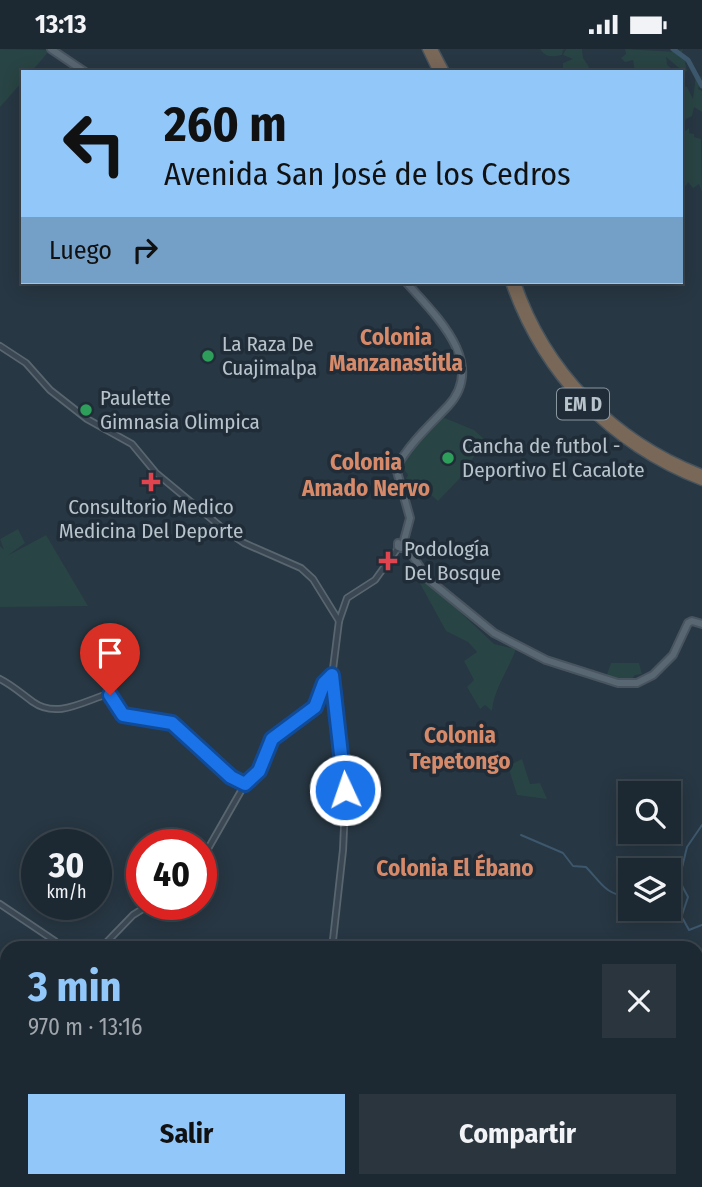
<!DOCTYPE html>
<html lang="es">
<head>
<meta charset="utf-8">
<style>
  :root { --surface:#1d2932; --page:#2a353e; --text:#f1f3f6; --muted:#a0a6ac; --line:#3b454d; --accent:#91c7f9 }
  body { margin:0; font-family:"Fira Sans Condensed",sans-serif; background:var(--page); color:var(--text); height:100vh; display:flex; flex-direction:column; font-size:26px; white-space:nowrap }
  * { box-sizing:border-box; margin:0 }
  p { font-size:23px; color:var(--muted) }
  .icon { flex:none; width:38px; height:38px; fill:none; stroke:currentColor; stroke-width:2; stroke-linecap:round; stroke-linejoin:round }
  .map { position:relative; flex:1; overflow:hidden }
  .side { position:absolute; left:0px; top:892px; width:704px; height:247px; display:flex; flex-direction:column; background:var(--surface); border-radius:21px 21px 0 0; box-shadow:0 4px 18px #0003,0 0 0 2px var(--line) }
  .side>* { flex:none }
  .top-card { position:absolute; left:21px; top:21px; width:662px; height:214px; border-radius:0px; box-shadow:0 4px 18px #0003,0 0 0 2px var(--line); background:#91c7f9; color:#111; overflow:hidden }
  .tools { position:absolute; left:618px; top:732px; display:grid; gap:14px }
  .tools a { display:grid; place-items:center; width:63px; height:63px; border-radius:0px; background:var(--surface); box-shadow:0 4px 18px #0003,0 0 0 2px var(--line); font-size:35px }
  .speed { position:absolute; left:21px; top:780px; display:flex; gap:14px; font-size:35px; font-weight:700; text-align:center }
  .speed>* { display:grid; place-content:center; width:91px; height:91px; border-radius:50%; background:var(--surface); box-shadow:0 4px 18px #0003,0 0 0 2px var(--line); line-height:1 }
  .speed small { font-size:18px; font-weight:400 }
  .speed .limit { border:10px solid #d22; background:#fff; color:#111 }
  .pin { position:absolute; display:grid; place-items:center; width:60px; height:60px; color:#fff; margin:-72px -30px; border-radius:50% 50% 50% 0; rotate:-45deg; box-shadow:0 0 7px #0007 }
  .pin .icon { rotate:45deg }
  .me { position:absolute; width:77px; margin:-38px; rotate:357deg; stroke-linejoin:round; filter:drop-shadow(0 0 5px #0008) }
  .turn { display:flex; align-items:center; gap:24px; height:147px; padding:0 28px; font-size:32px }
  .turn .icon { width:91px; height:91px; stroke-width:2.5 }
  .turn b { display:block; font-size:49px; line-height:60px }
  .then { display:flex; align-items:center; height:66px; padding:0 28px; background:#0003; gap:14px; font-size:26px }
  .round { display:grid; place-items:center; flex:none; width:74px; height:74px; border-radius:0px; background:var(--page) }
  .overview { display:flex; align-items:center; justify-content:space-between; height:119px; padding:0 28px }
  h1 { font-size:42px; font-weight:700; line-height:52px; color:var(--accent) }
  .cta { display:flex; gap:14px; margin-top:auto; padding:14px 28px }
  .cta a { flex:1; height:80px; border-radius:0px; background:var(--accent); color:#111; font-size:28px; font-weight:700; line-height:80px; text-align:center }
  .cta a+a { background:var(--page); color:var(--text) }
  .status { display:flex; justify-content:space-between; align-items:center; height:49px; padding:0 35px; background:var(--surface); direction:ltr }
  .status svg { height:19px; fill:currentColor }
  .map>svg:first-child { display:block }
  .green { fill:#294444 }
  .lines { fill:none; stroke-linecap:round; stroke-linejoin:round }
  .stream { stroke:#3d576c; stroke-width:2 }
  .river { stroke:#3d576c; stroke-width:5 }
  .minor-casing { stroke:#596670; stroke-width:8 }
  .major-casing { stroke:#48545f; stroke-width:10 }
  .highway-casing { stroke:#46535d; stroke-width:11 }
  .minor { stroke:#3b4853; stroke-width:4.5 }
  .major { stroke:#596773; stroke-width:6 }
  .highway { stroke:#796858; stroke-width:8 }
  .route-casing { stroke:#114b97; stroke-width:18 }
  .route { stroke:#1a73e8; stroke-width:12 }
  .leisure-dot { fill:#2e9e5b; stroke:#202d38; stroke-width:2.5 }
  .health-dot { fill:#e0444e; stroke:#202d38; stroke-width:2.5 }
  .labels { text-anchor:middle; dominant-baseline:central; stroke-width:7; stroke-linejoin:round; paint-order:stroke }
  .shield { fill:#202d38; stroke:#8a96a0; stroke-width:2 }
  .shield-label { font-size:19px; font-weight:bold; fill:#b8c3cc }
  .poi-label { font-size:21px; fill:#b8c3cc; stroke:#202d38; text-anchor:start }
  .neighbourhood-label { font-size:23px; font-weight:bold; fill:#d78a69; stroke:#202d38 }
</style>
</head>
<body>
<div class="status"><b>13:13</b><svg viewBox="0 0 49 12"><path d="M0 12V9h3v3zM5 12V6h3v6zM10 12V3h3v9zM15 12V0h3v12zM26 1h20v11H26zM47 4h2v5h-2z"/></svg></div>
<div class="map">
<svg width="702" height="1138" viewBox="0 0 702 1138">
  <rect width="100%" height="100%" fill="#273743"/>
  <g class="green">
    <polygon points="0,0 50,1 31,23 23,23 23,32 0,58"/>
    <path d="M540,0h42l1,9 6,9 -1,5 -25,-3v-6l10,-4 -10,-4 3,-6 -3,1 -1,5c-10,2 -16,3 -22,-6z"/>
    <polygon points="625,0 677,3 683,0 681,6 689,10 685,14 687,22 684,23 666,8 667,16 676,23 635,23 633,11 625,13 621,9 626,5"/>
    <polygon points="696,26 702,28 698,40 702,42 702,63 694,58 692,67 686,70 683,77 685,82 689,79 689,84 694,85 694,88 701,90 702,143 699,135 693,139 688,133 686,137 681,135 684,129 681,127 681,36 687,38 693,50"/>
    <polygon points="440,367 474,381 485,391 460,429 438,452 416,433 412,438 405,431 408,426 403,419 407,407"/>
    <polygon points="18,480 25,494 7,507 46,486 88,557 0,558 0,497 4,501 0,490"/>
    <path d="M421,526l73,69 22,5c-8,22 -22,40 -24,62l-7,-6 -5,4 -13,-22 7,-7 -10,-19 13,-9 -9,-10 -22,-11 -29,-53z"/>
    <polygon points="611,614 639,614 642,625 635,626 630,633 606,628"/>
    <polygon points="522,710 530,735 540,734 547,750 517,746 508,717"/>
  </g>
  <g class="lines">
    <g class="stream">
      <path d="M521,786l42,18 10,13 13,1c17,18 18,26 44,31"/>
      <polyline points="646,859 659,870 683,870 689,881 702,876"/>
      <polyline points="681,869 688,848 679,831 687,798 702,776"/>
      <polyline points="696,932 702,928"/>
      <polyline points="696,943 702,947"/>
    </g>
    <polyline class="river" points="673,0 688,11 702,37"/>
    <defs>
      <g id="minor">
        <polyline points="0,297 26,314 50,341 87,370 132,395 156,424 226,482 244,494 301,519 313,530 339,572"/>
        <path d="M0,630c12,6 22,15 33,23 24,17 51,-1 75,-8l15,21 49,8 59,54 14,7 14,-13 13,-32 43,-32 8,-21 9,-11"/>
        <polyline points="201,812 245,735"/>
        <polyline points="0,855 55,892 60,900"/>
        <polyline points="100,900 133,866 149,856"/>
        <polyline points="332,900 343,801 346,735 331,636 339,572 347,549 375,531 398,499"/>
        <polyline points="0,996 7,993"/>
        <polyline points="64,1132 68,1138"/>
        <polyline points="644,1132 649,1138"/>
        <polyline points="279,1138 283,1132"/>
      </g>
      <g id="major">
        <polyline points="51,0 85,23"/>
        <polyline points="398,494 398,498 401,499"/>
        <path d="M403,495l7,-26 -14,-50c13,-24 33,-42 52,-62 40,-43 -14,-92 -42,-124"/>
        <polyline points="403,497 409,502 429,531 494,584 546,611 618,634 637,634 653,626 673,606 688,574 692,572 702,575"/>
        <polyline points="0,1071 7,1080"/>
        <polyline points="0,1081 7,1089"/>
        <polyline points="71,1132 74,1138"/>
      </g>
      <g id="highway">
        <polyline points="427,0 438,23"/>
        <polyline points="433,0 445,23"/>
        <path d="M510,233c32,93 100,163 192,199"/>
        <path d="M516,233c30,89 98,158 186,192"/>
      </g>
    </defs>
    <use href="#minor" class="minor-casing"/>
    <use href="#major" class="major-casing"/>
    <use href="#highway" class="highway-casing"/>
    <use href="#minor" class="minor"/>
    <use href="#major" class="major"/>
    <use href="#highway" class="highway"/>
  </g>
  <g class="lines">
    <defs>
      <polyline id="route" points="110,646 123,666 172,674 231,728 245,735 259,722 272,690 315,658 324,634 332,626 345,741"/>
    </defs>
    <use href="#route" class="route-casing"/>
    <use href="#route" class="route"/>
  </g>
  <g class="leisure-dot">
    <circle cx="208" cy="307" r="7"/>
    <circle cx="86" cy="361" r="7"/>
    <circle cx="448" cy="409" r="7"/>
  </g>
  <g class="health-dot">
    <path d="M147.5 422.5h7v7h7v7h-7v7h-7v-7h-7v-7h7z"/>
    <path d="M384.5 501.5h7v7h7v7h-7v7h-7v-7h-7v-7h7z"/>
  </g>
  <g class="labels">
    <rect class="shield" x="557" y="339.5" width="52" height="31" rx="5"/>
    <g class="shield-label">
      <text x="583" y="355">EM D</text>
    </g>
    <g class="poi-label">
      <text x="222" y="295">La Raza De<tspan x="222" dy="24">Cuajimalpa</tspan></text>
      <text x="100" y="349">Paulette<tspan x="100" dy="24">Gimnasia Olimpica</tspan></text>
      <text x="462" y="397">Cancha de futbol -<tspan x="462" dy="24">Deportivo El Cacalote</tspan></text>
      <text x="151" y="458" text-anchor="middle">Consultorio Medico<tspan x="151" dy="24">Medicina Del Deporte</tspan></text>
      <text x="404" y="500">Podología<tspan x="404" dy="24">Del Bosque</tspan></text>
    </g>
    <g class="neighbourhood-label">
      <text x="396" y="288">Colonia<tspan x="396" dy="26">Manzanastitla</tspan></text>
      <text x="366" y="413">Colonia<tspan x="366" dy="26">Amado Nervo</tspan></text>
      <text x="460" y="686">Colonia<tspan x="460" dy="26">Tepetongo</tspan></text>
      <text x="455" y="819">Colonia El Ébano</text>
    </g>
  </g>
</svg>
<div class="tools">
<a><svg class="icon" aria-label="search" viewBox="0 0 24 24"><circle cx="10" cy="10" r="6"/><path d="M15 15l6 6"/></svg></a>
<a><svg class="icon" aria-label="layers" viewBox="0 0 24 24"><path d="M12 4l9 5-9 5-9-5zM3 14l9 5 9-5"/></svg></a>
</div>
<div class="speed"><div>30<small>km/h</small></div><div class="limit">40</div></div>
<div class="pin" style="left:110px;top:646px;background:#d93025"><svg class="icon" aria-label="arrive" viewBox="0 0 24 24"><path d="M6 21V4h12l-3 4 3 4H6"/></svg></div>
<svg class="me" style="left:345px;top:741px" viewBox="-20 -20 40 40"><circle r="17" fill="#1a73e8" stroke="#fff" stroke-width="3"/><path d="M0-11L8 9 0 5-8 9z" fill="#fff"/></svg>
<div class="top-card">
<div class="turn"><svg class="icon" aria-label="left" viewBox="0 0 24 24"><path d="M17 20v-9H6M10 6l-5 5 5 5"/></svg><div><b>260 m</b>Avenida San José de los Cedros</div></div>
<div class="then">Luego<svg class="icon" aria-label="right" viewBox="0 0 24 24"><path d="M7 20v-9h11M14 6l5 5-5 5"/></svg></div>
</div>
<section class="side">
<div class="overview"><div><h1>3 min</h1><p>970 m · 13:16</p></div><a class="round"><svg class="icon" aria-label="close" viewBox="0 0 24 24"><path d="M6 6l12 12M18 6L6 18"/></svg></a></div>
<div class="cta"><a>Salir</a><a>Compartir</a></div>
</section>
</div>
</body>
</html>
